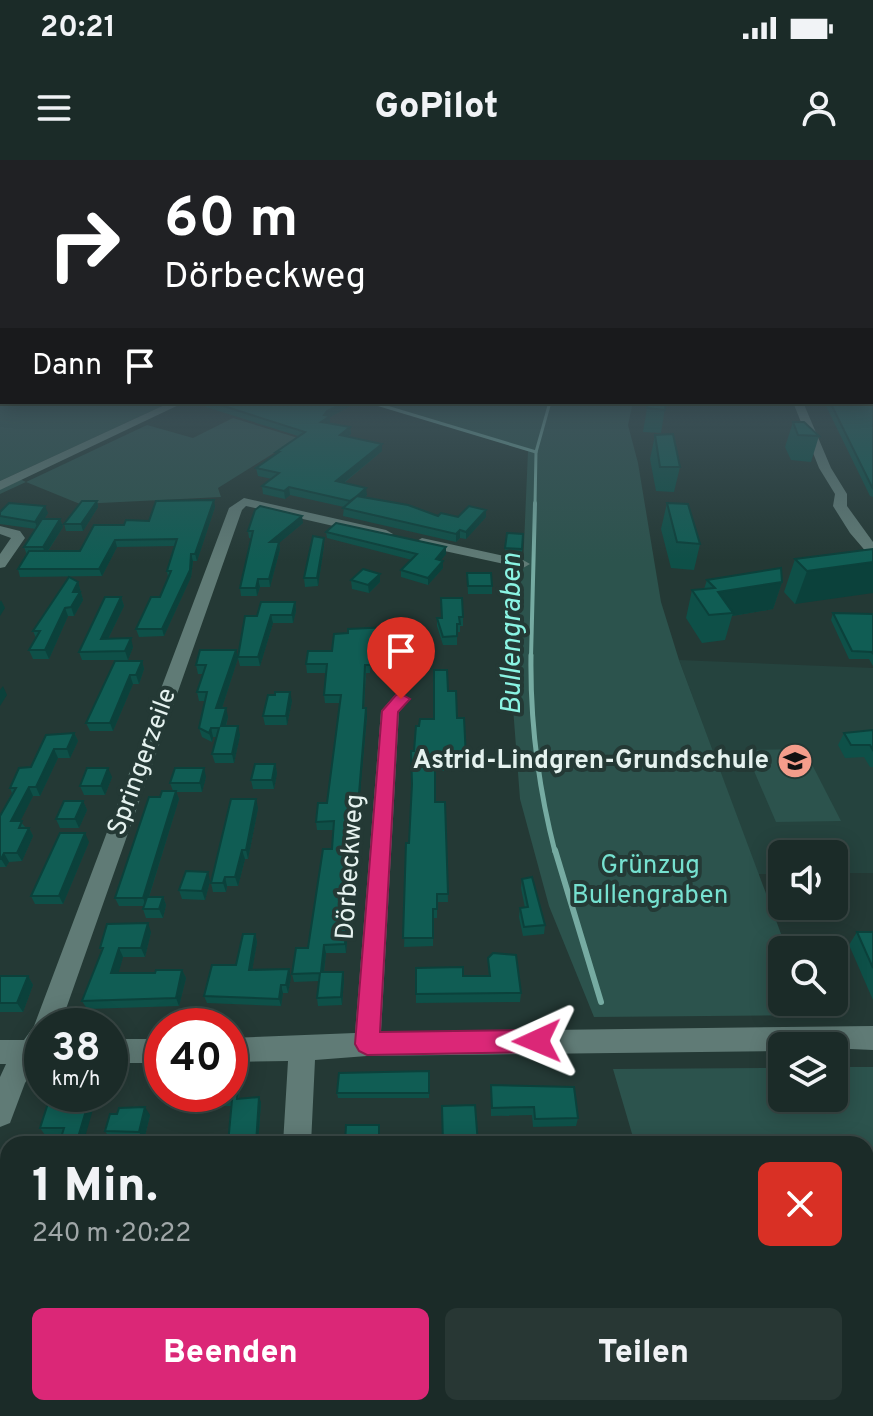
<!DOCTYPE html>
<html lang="de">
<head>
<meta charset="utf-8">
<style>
  :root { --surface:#1b2b28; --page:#283734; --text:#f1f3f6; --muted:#a0a7a8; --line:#394745; --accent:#db2777 }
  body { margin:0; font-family:Overpass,sans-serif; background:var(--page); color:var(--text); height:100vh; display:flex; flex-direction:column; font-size:30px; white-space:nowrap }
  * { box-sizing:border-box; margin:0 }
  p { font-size:26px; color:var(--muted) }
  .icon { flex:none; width:44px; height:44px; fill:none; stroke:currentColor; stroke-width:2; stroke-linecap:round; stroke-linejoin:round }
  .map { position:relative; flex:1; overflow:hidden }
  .panel { position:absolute; left:0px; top:976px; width:874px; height:280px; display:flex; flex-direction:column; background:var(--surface); border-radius:24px 24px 0 0; box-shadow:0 4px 20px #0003,0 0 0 2px var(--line) }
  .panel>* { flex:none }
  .banner { position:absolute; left:0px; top:0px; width:874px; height:244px; box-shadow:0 4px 20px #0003,0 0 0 2px var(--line); background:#202124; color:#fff; overflow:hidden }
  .tools { position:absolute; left:768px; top:680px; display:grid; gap:16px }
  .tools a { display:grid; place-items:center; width:80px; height:80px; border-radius:12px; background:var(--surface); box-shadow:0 4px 20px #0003,0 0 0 2px var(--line); font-size:40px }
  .speed { position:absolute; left:24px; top:848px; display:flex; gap:16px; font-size:40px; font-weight:700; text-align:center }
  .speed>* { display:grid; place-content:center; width:104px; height:104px; border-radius:50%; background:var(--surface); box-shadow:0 4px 20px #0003,0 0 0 2px var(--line); line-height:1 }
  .speed small { font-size:20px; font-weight:400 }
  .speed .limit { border:12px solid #d22; background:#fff; color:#111 }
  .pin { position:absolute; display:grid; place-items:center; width:68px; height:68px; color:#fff; margin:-82px -34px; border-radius:50% 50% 50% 0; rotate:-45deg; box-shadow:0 0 8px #0007 }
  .pin .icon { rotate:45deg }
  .me { position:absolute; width:88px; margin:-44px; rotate:269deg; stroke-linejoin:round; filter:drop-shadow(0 0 6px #0008) }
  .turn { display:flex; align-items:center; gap:28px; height:168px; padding:0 32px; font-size:36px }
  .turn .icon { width:104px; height:104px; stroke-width:2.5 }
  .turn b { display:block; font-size:56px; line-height:68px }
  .then { display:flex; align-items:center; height:76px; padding:0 32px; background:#0003; gap:16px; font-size:30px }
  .round { display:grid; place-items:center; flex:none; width:84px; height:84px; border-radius:12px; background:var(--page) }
  .summary { display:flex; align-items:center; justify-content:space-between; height:136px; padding:0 32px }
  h1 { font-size:48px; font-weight:800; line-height:60px }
  .primary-button { display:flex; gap:16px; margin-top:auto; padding:16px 32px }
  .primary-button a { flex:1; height:92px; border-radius:12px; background:var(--accent); color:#fff; font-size:32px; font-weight:800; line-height:92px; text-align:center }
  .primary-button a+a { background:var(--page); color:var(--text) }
  .status { display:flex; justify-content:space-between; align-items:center; height:56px; padding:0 40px; background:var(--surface); direction:ltr }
  .status svg { height:22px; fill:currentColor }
  header { display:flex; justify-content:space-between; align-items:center; height:104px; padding:0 32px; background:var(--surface); font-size:36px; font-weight:800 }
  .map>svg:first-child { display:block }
  .built { fill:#25433e }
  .green { fill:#2c534d }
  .water { fill:#478c81; stroke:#76aba2; stroke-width:2 }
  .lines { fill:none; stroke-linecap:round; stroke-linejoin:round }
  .stream-far3 { stroke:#76aba2; stroke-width:3 }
  .stream-far2 { stroke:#76aba2; stroke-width:4 }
  .stream-far1 { stroke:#76aba2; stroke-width:5 }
  .stream { stroke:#76aba2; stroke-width:6 }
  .minor { fill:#607b76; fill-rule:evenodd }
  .wall { fill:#0e5048 }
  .shaded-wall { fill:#0b413b }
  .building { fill:#105d54; stroke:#0b413b; stroke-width:2 }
  .route { fill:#db2777; stroke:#8e194d; stroke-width:2 }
  .labels { text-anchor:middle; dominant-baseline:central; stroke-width:8; stroke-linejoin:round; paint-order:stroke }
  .poi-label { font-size:26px; font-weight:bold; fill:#e5f2ef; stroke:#243935; text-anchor:end }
  .street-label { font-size:26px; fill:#e5f2ef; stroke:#243935 }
  .park-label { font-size:26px; fill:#76e1d0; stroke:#243935 }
  .water-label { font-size:28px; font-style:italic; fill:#8af4e3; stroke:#243935 }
</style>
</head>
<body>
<div class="status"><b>20:21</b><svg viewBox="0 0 49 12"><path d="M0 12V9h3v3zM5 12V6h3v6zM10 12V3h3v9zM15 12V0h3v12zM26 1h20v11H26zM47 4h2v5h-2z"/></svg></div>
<header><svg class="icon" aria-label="menu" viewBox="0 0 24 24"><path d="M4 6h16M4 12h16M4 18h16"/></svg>GoPilot<svg class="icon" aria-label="person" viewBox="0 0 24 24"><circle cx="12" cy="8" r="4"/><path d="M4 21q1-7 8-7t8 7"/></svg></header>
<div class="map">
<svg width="873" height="1256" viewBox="0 0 873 1256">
  <rect width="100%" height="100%" fill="#243935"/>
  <polygon class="built" points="679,500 873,508 873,713 834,713 834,694 782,694 782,714 758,714"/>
  <g class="green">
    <polygon points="0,225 2,242 171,242 0,321"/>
    <polygon points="368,242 633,242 628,265 638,303 661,442 679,500 787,790 782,790 782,842 806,842 811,855 594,857 549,746 520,639 509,495 523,407 528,291"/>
    <polygon points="233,258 298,278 218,328 221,337 80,344 26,322 0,334 0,328 20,319 26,322 147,265 193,278"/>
    <polygon points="804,589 841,661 776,662 745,590"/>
    <polygon points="834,907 873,907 873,1256 734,1256 729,1248 866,1248 866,984 635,984 613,909 782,908 782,938 834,938"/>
  </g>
  <polygon class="water" points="873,1133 873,1256 811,1256 808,1248 866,1248 866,1134"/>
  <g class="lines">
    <g class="stream-far3">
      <polyline points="370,242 536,292"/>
      <polyline points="535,345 536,292 550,242"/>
    </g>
    <polyline class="stream-far2" points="531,497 535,343"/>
    <path class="stream-far1" d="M531,495c-1,68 7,131 24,197"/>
    <polyline class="stream" points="555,690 601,842"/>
    <g class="minor">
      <polygon points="171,242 185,242 0,330 0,321"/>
      <polygon points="793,242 803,242 831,308 847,334 847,346 873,382 873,395 868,394 850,373 833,346 835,334 819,308"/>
      <polygon points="244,338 386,370 393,374 386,378 246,346 242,350 60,866 42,866 42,903 37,904 25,923 10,963 0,967 0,917 6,904 0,904 0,880 24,880 34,866 229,348"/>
      <polygon points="0,366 20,371 25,378 5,407 0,408 0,394 11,378 0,374"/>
      <polygon points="422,378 523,400 530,404 523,408 417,385 415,382"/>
      <polygon points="401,533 410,539 399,552 381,872 873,866 873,890 782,886 782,891 367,896 315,900 311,984 283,984 288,901 230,902 230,878 355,873 381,551 395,535"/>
      <rect x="110" y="879" width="52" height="24"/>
      <polygon points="269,1248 303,1248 304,1256 268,1256"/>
    </g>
  </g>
  <g class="wall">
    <polygon points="873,240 873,337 870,336 826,246 827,242 872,242"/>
    <polygon points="205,242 358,242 330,257 330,263 350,267 351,274 348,277 382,291 344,323 367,335 365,337 438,356 458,357 486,350 486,357 466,379 460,378 456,382 343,356 344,347 290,335 285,339 263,334 262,326 272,319 258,316 256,308 276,294 276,292 298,276 206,247"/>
    <polygon points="648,242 666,242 661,273 643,272"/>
    <polygon points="793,262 819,276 811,302 791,300 785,287"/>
    <polygon points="655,275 680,307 674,332 656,331 650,299"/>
    <polygon points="97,341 98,347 83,371 66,371 64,364"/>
    <polygon points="667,343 700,384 694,410 671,408 661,369"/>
    <polygon points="215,347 197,401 193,401 191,417 164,476 139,477 136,469 160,437 168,417 167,411 174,386 117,387 102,416 20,417 18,409 27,395 24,387 36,369 0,364 0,352 48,353 44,359 60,359 63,367 48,391 80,391 124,365"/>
    <polygon points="303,363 279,383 280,389 270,427 260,427 257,436 241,436 240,428 251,378 249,378 248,371"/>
    <polygon points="326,372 446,387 446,394 441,400 443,408 428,425 401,417 401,410 412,400 327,378"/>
    <polygon points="507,373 523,374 522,393 505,392"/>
    <polygon points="324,378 324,386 318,426 305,427 304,418"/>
    <polygon points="873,389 795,444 784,432 795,399"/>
    <polygon points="467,413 492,426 492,434 468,434"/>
    <polygon points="351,420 380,422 369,433 352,429"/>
    <polygon points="707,420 782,422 773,449 732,456 725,480 702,483 686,458 692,430 704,429"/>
    <polygon points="78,422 83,440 74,456 68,456 49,499 33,499 29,490 36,478 33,471"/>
    <polygon points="121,437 124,446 108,479 133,487 128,500 82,500 79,492"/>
    <polygon points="295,442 296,451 293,463 273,463 260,506 240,506 238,498 222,548 228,557 226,566 240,575 234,603 215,603 212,594 217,577 213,577 212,582 202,577 199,568 205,541 199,541 197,532 203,514 198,514 196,505 238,497 257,456"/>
    <polygon points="833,453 873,454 873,506 869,499 849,499 831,460"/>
    <polygon points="463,457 463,466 460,466 460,472 457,472 457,485 443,485 437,466 437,458"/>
    <polygon points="334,474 392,475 391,487 372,487 370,513 366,513 364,548 366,548 367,556 357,666 355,666 346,793 326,793 324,812 343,812 344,820 342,845 318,846 317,838 319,821 294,822 292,814 308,788 332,689 334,670 317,670 316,662 327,643 340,543 325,543 324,535 326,513 307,513 306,504 332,491"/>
    <polygon points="142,501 144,509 139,524 133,524 113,571 90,571 86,563"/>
    <polygon points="448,531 457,558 466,598 466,607 444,607 444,611 435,611 435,642 445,642 448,742 437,742 437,758 433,758 433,786 404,787 414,591 419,566 434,559"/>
    <polygon points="292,541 287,565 265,565 263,556"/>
    <polygon points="873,570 873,607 870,607 864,597 845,598 838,585 844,573"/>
    <polygon points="74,573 78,581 70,598 58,598 40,636 33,636 20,661 26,668 29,668 33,676 22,701 9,702 6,707 0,707 0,656 12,633 10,628 31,607"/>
    <polygon points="275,604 277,613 274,629 253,629 251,620"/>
    <polygon points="112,617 105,635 84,635 80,626"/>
    <polygon points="206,617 202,632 176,632 179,639 149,737 163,737 166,745 163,758 146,758 143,749 144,746 119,746 115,738 160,637 173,631 170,623"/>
    <polygon points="83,641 87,650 79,668 60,668 56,659"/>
    <polygon points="258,648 248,699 245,699 238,726 227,726 226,732 213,732 211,723"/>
    <polygon points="89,682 63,744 35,744 31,736"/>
    <polygon points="522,719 545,765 544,774 523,776 519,757 520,748 525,748 521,728"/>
    <polygon points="210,721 205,740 182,739 179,730"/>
    <polygon points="151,772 145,797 123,797 118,813 155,813 182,810 186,818 179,846 87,849 82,841 102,792 100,788"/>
    <polygon points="857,772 873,772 873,840 849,785"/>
    <polygon points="255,774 257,782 252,810 291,817 288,833 283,833 281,846 207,843 204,836 236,805"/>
    <polygon points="488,798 521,833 520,842 416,843 416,834 463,816 489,816"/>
    <polygon points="0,816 28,816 33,825 23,852 0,852"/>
    <polygon points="429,911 429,938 338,938 337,933"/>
    <polygon points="491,925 578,958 576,966 533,967 532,955 491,956"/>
    <polygon points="240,932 239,939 261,942 258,984 228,984 232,946 221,946 218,941"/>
    <polygon points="96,939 62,975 45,975 40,968"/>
    <polygon points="117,954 150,955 144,980 110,979 105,971"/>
    <rect x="0" y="1058" width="8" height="65"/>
    <polygon points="0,1156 8,1156 8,1201 5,1201 0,1216"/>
    <polygon points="565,1248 626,1248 628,1256 568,1256"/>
  </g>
  <g class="shaded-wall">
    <polygon points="346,242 358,242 330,257 330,263 321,262 327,251"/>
    <polygon points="350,267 351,274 340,282 340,275"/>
    <polygon points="382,284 382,291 337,328 336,321"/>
    <polygon points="289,327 290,335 285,339 284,331"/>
    <polygon points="366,328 367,335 358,343 357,336"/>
    <polygon points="214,340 215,347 197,401 195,394"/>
    <polygon points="97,341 98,347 83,371 81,364"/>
    <polygon points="45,346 48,353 38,369 35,362"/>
    <polygon points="486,350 486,357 466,379 466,372"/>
    <polygon points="302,356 303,363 279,383 280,389 270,427 269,419 270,382"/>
    <polygon points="60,359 63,367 45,395 43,387"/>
    <polygon points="460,370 460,378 456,382 456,374"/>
    <polygon points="324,378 324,386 318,426 317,418"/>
    <polygon points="115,380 117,387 102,416 99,409"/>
    <polygon points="446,387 446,394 436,406 436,399"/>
    <polygon points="191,394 193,401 191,417 164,476 162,469"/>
    <polygon points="443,401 443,408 428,425 428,418"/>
    <polygon points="873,402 873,433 795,444 807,411"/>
    <polygon points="380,414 380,422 369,433 368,425"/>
    <polygon points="258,419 260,427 257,436 256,428"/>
    <polygon points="78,422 83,440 74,456 71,447 73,432"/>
    <polygon points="782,422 773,449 732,456 733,453 718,432"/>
    <polygon points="121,437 124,446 104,487 101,479"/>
    <polygon points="1,440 5,448 0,456 0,442"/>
    <polygon points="295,442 296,451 293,463 292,455"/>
    <polygon points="65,448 68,456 49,499 45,490"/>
    <polygon points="271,455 273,463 260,506 258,497"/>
    <polygon points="131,478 133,487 128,500 125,491"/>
    <polygon points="236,490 238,498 219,557 216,548"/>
    <polygon points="142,501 144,509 139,524 136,515"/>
    <polygon points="130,515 133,524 113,571 110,563"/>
    <polygon points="3,526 7,535 0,546 0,530"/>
    <polygon points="290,532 292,541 287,565 286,556"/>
    <polygon points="226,548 228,557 223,575 221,566"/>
    <polygon points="366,548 367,556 357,666 357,658"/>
    <polygon points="238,566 240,575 234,603 232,594"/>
    <polygon points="211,568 213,577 212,582 209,573"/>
    <polygon points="74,573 78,581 70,598 67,589"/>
    <polygon points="54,589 58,598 40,636 36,627"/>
    <polygon points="275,604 277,613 274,629 272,620"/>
    <polygon points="108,608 112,617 105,635 101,626"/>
    <polygon points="204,608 206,617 202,632 200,623"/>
    <polygon points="29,627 33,636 16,670 11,661"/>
    <polygon points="176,631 179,639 146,746 143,738"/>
    <polygon points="256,639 258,648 248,699 246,690"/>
    <polygon points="83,641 87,650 79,668 75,659"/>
    <polygon points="354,658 355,666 346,793 345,784"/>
    <polygon points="29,668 33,676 22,701 17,693"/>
    <polygon points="85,673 89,682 63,744 59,736"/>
    <polygon points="242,690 245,699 238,726 235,717"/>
    <polygon points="4,693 9,702 6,707 1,699"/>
    <polygon points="208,712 210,721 205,740 202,731"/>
    <polygon points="225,717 227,726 226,732 223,723"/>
    <polygon points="163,737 166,745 163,758 159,749"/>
    <polygon points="148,763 151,772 145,797 141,788"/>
    <polygon points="255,774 257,782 251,817 249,810"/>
    <polygon points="324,785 326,793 323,820 321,812"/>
    <polygon points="119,788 123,797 116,822 111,813"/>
    <polygon points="289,809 291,817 288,833 286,825"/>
    <polygon points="182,810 186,818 179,846 176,838"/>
    <polygon points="343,812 344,820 342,845 341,837"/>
    <polygon points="28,816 33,825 23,852 17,843"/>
    <polygon points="281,825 283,833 281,846 279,839"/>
    <polygon points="91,934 93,934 96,939 83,984 76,984"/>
    <polygon points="259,937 261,942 258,984 256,984"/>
    <polygon points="145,947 150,955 144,980 139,972"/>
    <polygon points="0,1198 5,1201 0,1216"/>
    <polygon points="17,1248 26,1248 23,1256 15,1256"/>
    <rect x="238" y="1248" width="4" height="8"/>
  </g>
  <g class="building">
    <polygon points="872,240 873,240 873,329 830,242 872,242"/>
    <polygon points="211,242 346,242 327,251 324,255 330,256 321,262 350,267 340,275 382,284 336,321 366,328 357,336 408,345 438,356 441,353 458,357 469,346 486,350 466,372 460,370 456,374 343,348 357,336 350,341 289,327 284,331 262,326 279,313 256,308 279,292 276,292 305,272"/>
    <polygon points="648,242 666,242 665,250 647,248"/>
    <polygon points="793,262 804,262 819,276 798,275"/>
    <polygon points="673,274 680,307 660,307 655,275"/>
    <polygon points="214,340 195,394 191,394 190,410 162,469 136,469 151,437 160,437 171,411 167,411 177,379 115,380 99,409 18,409 29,391 80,391 94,365 124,365 126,360 149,361 156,341"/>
    <polygon points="82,341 97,341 81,364 64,364"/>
    <polygon points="9,343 45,346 35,362 0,356 0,352"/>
    <polygon points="667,343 688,344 700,384 677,382"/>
    <polygon points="260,346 302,356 270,382 279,382 269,419 258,419 256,428 240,428 253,371 248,371 255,350"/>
    <polygon points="42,359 60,359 43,387 24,387"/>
    <polygon points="336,363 446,387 436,399 443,401 428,418 401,410 417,394 326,372"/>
    <polygon points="507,373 523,374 522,389 505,388"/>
    <polygon points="313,376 324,378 317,418 304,418"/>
    <polygon points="873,389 873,402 807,411 795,399"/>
    <polygon points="781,408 782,422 718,432 733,453 709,455 692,430 715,428 707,420"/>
    <polygon points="363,409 380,414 368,425 351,420"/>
    <polygon points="467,413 491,413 492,426 468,426"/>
    <polygon points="69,417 78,422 73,432 80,432 71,447 65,448 45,490 29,490 40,471 33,471"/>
    <polygon points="105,437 121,437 101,479 131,478 125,491 79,492"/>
    <polygon points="441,438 462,438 463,457 459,457 460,464 457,464 457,476 443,477 437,458 442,458"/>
    <polygon points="261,442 295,442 292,455 271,455 258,497 238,497 245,456 257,456"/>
    <polygon points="833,453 873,454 873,494 872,492 852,491"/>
    <polygon points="392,467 391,479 371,479 370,505 365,505 363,548 366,548 357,658 354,658 345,784 324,785 321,812 343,812 341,837 317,838 320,813 292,814 296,788 308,788 323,689 332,689 334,661 316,662 318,643 327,643 341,535 324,535 327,504 306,504 308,491 332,491 334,474 348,473 348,469"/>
    <polygon points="200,490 236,490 216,548 226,548 221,566 238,566 232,594 212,594 219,568 211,568 209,573 199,568 207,532 197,532 206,505 196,505"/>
    <polygon points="115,501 142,501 136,515 130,515 110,563 86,563"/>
    <polygon points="434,510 447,510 448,531 456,531 457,558 464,558 466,598 444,598 444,603 435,603 435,642 445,642 448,734 437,734 437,749 433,749 433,778 403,778 406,683 409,683 412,624 411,591 414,591 416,566 419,566 420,559 434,559"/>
    <polygon points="275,532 290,532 286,556 263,556 268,535 275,535"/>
    <polygon points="873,570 873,590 870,585 851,585 844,573"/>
    <polygon points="74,573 67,589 54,589 36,627 29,627 11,661 22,661 19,668 29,668 17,693 4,693 1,699 0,699 0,656 16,628 10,628 19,608 31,607 46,575"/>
    <polygon points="255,604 275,604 272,620 251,620"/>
    <polygon points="87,608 108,608 101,626 80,626"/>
    <polygon points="175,608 204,608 200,623 170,623"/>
    <polygon points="162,631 176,631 143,738 115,738 149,637 160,637"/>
    <polygon points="231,639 256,639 246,690 242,690 235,717 225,717 223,723 211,723"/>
    <polygon points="64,641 83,641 75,659 56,659"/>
    <polygon points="60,673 85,673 59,736 31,736"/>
    <polygon points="186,711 208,712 202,731 179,730"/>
    <polygon points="532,717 545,765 524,767 520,748 528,747 522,719"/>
    <polygon points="147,737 163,737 159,749 143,749"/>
    <polygon points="148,763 141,788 119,788 111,813 155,813 156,810 182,810 176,838 82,841 103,788 100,788 107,764"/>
    <polygon points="857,772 873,772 873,808"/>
    <polygon points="243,774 255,774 249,810 289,809 286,825 281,825 279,839 204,836 212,805 236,805"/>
    <polygon points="493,793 516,795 521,833 416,834 416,808 463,807 463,816 490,816 488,798"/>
    <polygon points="0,816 28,816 17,843 0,843"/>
    <polygon points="429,911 429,933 337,933 339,913"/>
    <polygon points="491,925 574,927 578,958 535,959 534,947 492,948"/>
    <polygon points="238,927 237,939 259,937 256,984 228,984 232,940 218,941 219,934 230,934 230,928"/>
    <polygon points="51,934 91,934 76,984 59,984 64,968 40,968"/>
    <polygon points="475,945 478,984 443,984 442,946"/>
    <polygon points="145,947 139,972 105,971 110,954 117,954 119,948"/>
    <polygon points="346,965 379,965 379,984 345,984"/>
    <rect x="0" y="1058" width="8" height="59"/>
    <rect x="0" y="1156" width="8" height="40"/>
    <polygon points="0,1244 8,1244 8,1248 17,1248 15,1256 0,1256"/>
    <polygon points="211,1248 238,1248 238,1256 210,1256"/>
    <rect x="344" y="1248" width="36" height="8"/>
    <polygon points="437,1248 479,1248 479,1256 438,1256"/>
    <polygon points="569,1248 626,1248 628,1256 571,1256"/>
  </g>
  <linearGradient id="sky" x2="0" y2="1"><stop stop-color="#141f1d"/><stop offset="0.56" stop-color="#3f545c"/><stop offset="1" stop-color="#3f545c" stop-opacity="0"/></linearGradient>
  <rect width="873" height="401" fill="url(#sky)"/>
  <polygon class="route" points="401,534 410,539 398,552 380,872 537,870 545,873 549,881 545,888 537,892 367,895 359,891 355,884 382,551 396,535"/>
  <defs>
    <symbol id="school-disc" viewBox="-11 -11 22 22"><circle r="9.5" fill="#f49d8b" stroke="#243935"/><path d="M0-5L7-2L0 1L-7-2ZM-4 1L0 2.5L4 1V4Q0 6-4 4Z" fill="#111"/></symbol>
  </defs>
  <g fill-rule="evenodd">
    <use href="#school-disc" x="775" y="581" width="40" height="40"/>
  </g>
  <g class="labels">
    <g class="poi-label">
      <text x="769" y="601">Astrid-Lindgren-Grundschule</text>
    </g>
    <g class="street-label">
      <text transform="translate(143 602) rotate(-70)">Springerzeile</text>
      <text transform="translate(351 707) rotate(-86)">Dörbeckweg</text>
    </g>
    <g class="park-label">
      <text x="650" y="706">Grünzug<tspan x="650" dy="30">Bullengraben</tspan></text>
    </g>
    <g class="water-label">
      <text transform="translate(513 474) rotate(-90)">Bullengraben</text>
    </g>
  </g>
</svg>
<div class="tools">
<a><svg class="icon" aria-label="sound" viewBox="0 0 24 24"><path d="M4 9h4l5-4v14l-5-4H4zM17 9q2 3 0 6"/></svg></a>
<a><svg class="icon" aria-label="search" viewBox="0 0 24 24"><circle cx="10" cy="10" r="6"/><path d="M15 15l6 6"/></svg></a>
<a><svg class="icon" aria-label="layers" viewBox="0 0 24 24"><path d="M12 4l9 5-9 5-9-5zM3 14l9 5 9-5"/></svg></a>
</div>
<div class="speed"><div>38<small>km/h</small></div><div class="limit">40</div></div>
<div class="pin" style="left:401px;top:539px;background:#d93025"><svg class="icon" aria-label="arrive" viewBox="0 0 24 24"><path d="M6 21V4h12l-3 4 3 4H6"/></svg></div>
<svg class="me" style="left:537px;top:881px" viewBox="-20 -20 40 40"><path d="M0-17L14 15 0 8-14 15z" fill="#db2777" stroke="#fff" stroke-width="4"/></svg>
<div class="banner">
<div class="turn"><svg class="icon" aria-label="right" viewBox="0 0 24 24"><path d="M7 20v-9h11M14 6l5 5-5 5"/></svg><div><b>60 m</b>Dörbeckweg</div></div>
<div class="then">Dann<svg class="icon" aria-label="arrive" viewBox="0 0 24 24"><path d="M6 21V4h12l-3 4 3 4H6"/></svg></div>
</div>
<section class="panel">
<div class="summary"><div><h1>1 Min.</h1><p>240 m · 20:22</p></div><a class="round" style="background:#d93025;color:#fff"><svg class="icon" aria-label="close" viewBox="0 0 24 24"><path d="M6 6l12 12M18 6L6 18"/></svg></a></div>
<div class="primary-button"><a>Beenden</a><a>Teilen</a></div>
</section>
</div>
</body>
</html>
